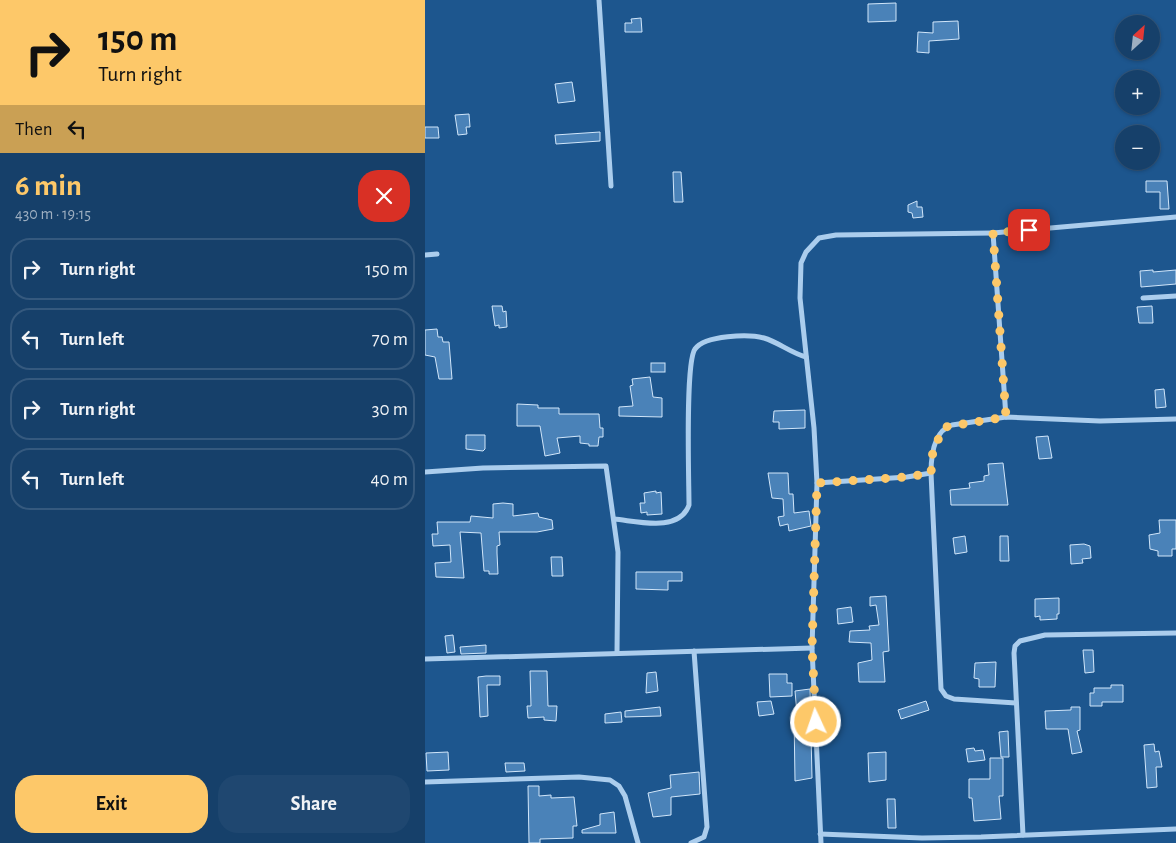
<!DOCTYPE html>
<html lang="en">
<head>
<meta charset="utf-8">
<style>
  :root { --surface:#16406a; --page:#1f4770; --text:#f1f3f6; --muted:#9eafc1; --line:#35597e; --accent:#fdc869 }
  body { margin:0; font-family:"Alegreya Sans",sans-serif; background:var(--page); color:var(--text); height:100vh; display:flex; flex-direction:column; font-size:19px; white-space:nowrap }
  * { box-sizing:border-box; margin:0 }
  p { font-size:16px; color:var(--muted) }
  .icon { flex:none; width:28px; height:28px; fill:none; stroke:currentColor; stroke-width:2; stroke-linecap:round; stroke-linejoin:round }
  .map { position:relative; flex:1; overflow:hidden }
  .panel { display:flex; flex-direction:column; background:var(--surface); width:425px }
  .panel>* { flex:none }
  .guide { background:#fdc869; color:#111; overflow:hidden }
  .needle { width:32px; rotate:27deg }
  .controls { position:absolute; left:690px; top:15px; display:grid; gap:10px }
  .controls a { display:grid; place-items:center; width:45px; height:45px; border-radius:50%; background:var(--surface); box-shadow:0 1px 4px #0004,0 0 0 1px var(--line); font-size:25px }
  .pin { position:absolute; display:grid; place-items:center; width:42px; height:42px; color:#fff; margin:-21px; border-radius:10px; box-shadow:0 2px 8px #0006 }
  .me { position:absolute; width:55px; margin:-28px; rotate:357deg; stroke-linejoin:round; filter:drop-shadow(0 0 4px #0008) }
  .turn { display:flex; align-items:center; gap:18px; height:105px; padding:0 15px; font-size:22px }
  .turn .icon { width:65px; height:65px; stroke-width:2.5 }
  .turn b { display:block; font-size:35px; line-height:42px }
  .then { display:flex; align-items:center; height:48px; padding:0 15px; background:#0003; gap:10px; font-size:19px }
  .round { display:grid; place-items:center; flex:none; width:52px; height:52px; border-radius:20px; background:var(--page) }
  .headline { display:flex; align-items:center; justify-content:space-between; height:85px; padding:0 15px }
  h1 { font-size:30px; font-weight:700; line-height:38px; color:var(--accent) }
  .cta { display:flex; gap:10px; margin-top:auto; padding:10px 15px }
  .cta a { flex:1; height:58px; border-radius:20px; background:var(--accent); color:#111; font-size:20px; font-weight:700; line-height:58px; text-align:center }
  .cta a+a { background:var(--page); color:var(--text) }
  ul { padding:0; list-style:none }
  li { display:flex; align-items:center; gap:15px; height:62px; margin:0 10px 8px; padding:0 5px; border:2px solid var(--line); border-radius:20px }
  li div { flex:1 }
  li b { display:block; font-size:19px }
  li em { font-style:normal }
  main { display:flex; flex:1; min-height:0 }
  .map>svg:first-child { display:block }
  .building { fill:#4a82b8; stroke:#d1e6fa }
  .lines { fill:none; stroke-linecap:round; stroke-linejoin:round }
  .street { stroke:#abcded; stroke-width:5 }
  .route { stroke:#fdc869; stroke-width:9; stroke-dasharray:0 16.2 }
</style>
</head>
<body>
<main>
<section class="panel">
<div class="guide">
<div class="turn"><svg class="icon" aria-label="right" viewBox="0 0 24 24"><path d="M7 20v-9h11M14 6l5 5-5 5"/></svg><div><b>150 m</b>Turn right</div></div>
<div class="then">Then<svg class="icon" aria-label="left" viewBox="0 0 24 24"><path d="M17 20v-9H6M10 6l-5 5 5 5"/></svg></div>
</div>
<div class="headline"><div><h1>6 min</h1><p>430 m · 19:15</p></div><a class="round" style="background:#d93025;color:#fff"><svg class="icon" aria-label="close" viewBox="0 0 24 24"><path d="M6 6l12 12M18 6L6 18"/></svg></a></div>
<ul>
<li><svg class="icon" aria-label="right" viewBox="0 0 24 24"><path d="M7 20v-9h11M14 6l5 5-5 5"/></svg><div><b>Turn right</b></div><em>150 m</em></li>
<li><svg class="icon" aria-label="left" viewBox="0 0 24 24"><path d="M17 20v-9H6M10 6l-5 5 5 5"/></svg><div><b>Turn left</b></div><em>70 m</em></li>
<li><svg class="icon" aria-label="right" viewBox="0 0 24 24"><path d="M7 20v-9h11M14 6l5 5-5 5"/></svg><div><b>Turn right</b></div><em>30 m</em></li>
<li><svg class="icon" aria-label="left" viewBox="0 0 24 24"><path d="M17 20v-9H6M10 6l-5 5 5 5"/></svg><div><b>Turn left</b></div><em>40 m</em></li>
</ul>
<div class="cta"><a>Exit</a><a>Share</a></div>
</section>
<div class="map">
<svg width="751" height="843" viewBox="0 0 751 843">
  <rect width="100%" height="100%" fill="#1d568e"/>
  <g class="building">
    <polygon points="471,3 471,21 443,22 443,4"/>
    <polygon points="216,18 217,32 200,32 200,23 207,23 206,19"/>
    <polygon points="533,21 534,39 504,41 504,53 492,52 493,32 508,33 508,22"/>
    <polygon points="147,82 150,101 133,103 130,84"/>
    <polygon points="44,114 45,127 41,127 42,134 33,135 30,115"/>
    <polygon points="0,127 13,127 14,138 0,138"/>
    <polygon points="175,132 175,141 131,144 130,135"/>
    <polygon points="248,172 256,172 258,202 249,202"/>
    <polygon points="721,181 742,181 744,209 735,209 735,192 721,192"/>
    <polygon points="492,201 492,207 497,207 498,217 488,218 487,213 483,212 483,205"/>
    <polygon points="728,270 728,272 751,270 751,284 716,287 715,271"/>
    <polygon points="67,306 77,306 78,312 81,311 82,327 74,328 74,325 70,326"/>
    <polygon points="727,306 728,323 714,323 712,307"/>
    <polygon points="12,329 13,337 17,337 18,342 24,342 27,379 14,379 10,357 0,355 0,330"/>
    <rect x="226" y="363" width="14" height="9"/>
    <polygon points="225,377 228,397 237,398 237,417 194,416 194,407 208,406 205,386 208,385 207,379"/>
    <polygon points="739,389 741,407 731,408 730,390"/>
    <polygon points="92,404 113,405 113,408 134,408 134,414 174,414 175,428 178,428 178,437 174,437 173,446 164,446 164,444 155,443 155,436 132,438 135,453 120,456 115,426 92,426"/>
    <polygon points="380,410 380,428 354,429 354,422 348,422 349,411"/>
    <polygon points="41,435 60,435 60,449 58,451 41,449"/>
    <polygon points="623,436 627,458 614,459 611,437"/>
    <polygon points="578,463 583,505 526,505 525,490 545,488 544,483 559,481 559,476 564,475 563,464"/>
    <polygon points="343,473 363,473 364,494 368,494 369,513 384,511 386,526 364,531 363,524 355,526 353,517 359,516 358,499 347,498"/>
    <polygon points="231,491 231,493 236,492 237,514 222,515 222,512 216,513 215,503 220,503 219,493"/>
    <polygon points="78,503 88,504 88,516 113,513 114,517 127,520 128,529 112,532 74,532 75,545 72,546 72,553 73,574 64,574 64,571 59,571 56,533 35,532 39,578 11,577 10,563 26,562 25,545 8,546 7,534 13,534 12,522 45,522 46,516 68,518 68,504"/>
    <polygon points="734,520 751,520 751,549 747,549 747,556 733,556 733,551 725,549 724,535 735,533"/>
    <polygon points="540,536 542,552 530,554 528,538"/>
    <polygon points="575,536 583,536 584,561 575,561"/>
    <polygon points="659,544 665,546 666,558 657,559 658,563 646,564 645,545"/>
    <polygon points="126,557 137,557 138,576 127,576"/>
    <polygon points="211,572 257,572 257,581 243,581 243,590 211,589"/>
    <polygon points="461,596 464,651 458,652 460,682 434,682 433,663 447,660 446,643 424,642 425,631 445,630 444,626 454,625 451,605 445,606 445,597"/>
    <polygon points="634,598 634,614 632,614 632,619 615,620 615,616 610,617 610,599"/>
    <polygon points="426,607 428,622 413,624 412,609"/>
    <polygon points="28,635 30,652 22,653 20,636"/>
    <polygon points="61,645 61,653 36,654 35,647"/>
    <polygon points="658,650 668,650 669,672 660,673"/>
    <polygon points="571,662 570,687 554,687 554,679 549,678 550,663"/>
    <polygon points="105,671 122,671 123,706 132,706 131,721 119,720 119,717 103,718 102,706 106,706"/>
    <polygon points="231,672 233,691 221,693 222,673"/>
    <polygon points="344,674 362,674 362,683 367,683 367,696 345,697"/>
    <polygon points="61,676 75,676 75,685 62,685 63,716 55,717 53,677"/>
    <polygon points="686,685 698,685 698,702 677,702 677,706 665,706 665,693 669,693 669,688 686,688"/>
    <polygon points="385,689 387,778 370,781 369,714 372,714 370,691"/>
    <polygon points="346,701 349,714 334,716 332,702"/>
    <polygon points="501,701 504,710 476,719 473,710"/>
    <polygon points="235,707 236,716 200,717 200,711"/>
    <polygon points="646,707 655,707 655,730 652,731 657,752 647,754 643,729 621,729 620,711 646,710"/>
    <polygon points="196,712 197,722 180,723 180,714"/>
    <polygon points="583,731 584,757 576,757 574,732"/>
    <polygon points="729,744 730,752 734,751 737,767 731,767 732,787 722,788 719,745"/>
    <polygon points="549,748 550,751 558,750 560,760 543,762 541,749"/>
    <polygon points="23,752 24,770 2,771 1,753"/>
    <polygon points="461,752 461,780 444,782 443,753"/>
    <polygon points="565,758 578,758 578,796 574,796 576,819 549,821 547,798 544,798 544,779 565,779"/>
    <polygon points="80,763 99,763 100,771 81,772"/>
    <polygon points="274,772 275,794 246,797 246,815 228,817 223,793 246,788 245,775"/>
    <polygon points="103,786 114,786 114,796 126,795 126,798 149,797 152,826 148,826 148,838 115,839 115,843 104,843"/>
    <polygon points="462,799 470,799 471,828 463,828"/>
    <polygon points="189,812 191,833 157,833 157,830 175,825 175,814"/>
  </g>
  <g class="lines">
    <g class="street">
      <polyline points="174,0 186,186"/>
      <polyline points="0,255 12,254"/>
      <polyline points="718,298 751,296"/>
      <polyline points="581,417 568,233 751,217"/>
      <polyline points="0,472 58,468 181,466 193,552 192,653"/>
      <polyline points="506,473 516,689 521,696 529,699 591,703"/>
      <path d="M392,483l90,-6 24,-4c0,-18 3,-42 21,-48l54,-8 94,4 76,-2"/>
      <path d="M189,519c23,2 65,14 75,-14 0,-24 -4,-142 6,-156 10,-14 54,-15 69,-11 14,4 27,15 42,19"/>
      <polyline points="0,659 387,648"/>
      <polyline points="0,782 154,777 185,780 194,786 200,796 213,843"/>
      <polyline points="395,834 497,838 556,837 751,829"/>
      <polyline points="598,835 589,653 590,646 595,641 620,635 751,633"/>
      <polyline points="266,843 279,837 282,827 269,651"/>
      <polyline points="396,843 387,648 392,483 389,428 375,298 376,263 381,252 394,238 411,235 568,233"/>
    </g>
  </g>
  <g class="lines">
    <polyline class="route" points="391,722 387,648 392,483 482,477 506,473 508,449 520,427 581,417 568,233 604,230"/>
  </g>
</svg>
<div class="controls">
<a><svg class="needle" viewBox="-14 -14 28 28"><path d="M0-13l5 13h-10z" fill="#e53935"/><path d="M0 13l5-13h-10z" fill="#9eafc1"/></svg></a>
<a>+</a>
<a>−</a>
</div>
<div class="pin" style="left:604px;top:230px;background:#d93025"><svg class="icon" aria-label="arrive" viewBox="0 0 24 24"><path d="M6 21V4h12l-3 4 3 4H6"/></svg></div>
<svg class="me" style="left:391px;top:722px" viewBox="-20 -20 40 40"><circle r="17" fill="#fdc869" stroke="#fff" stroke-width="3"/><path d="M0-11L8 9 0 5-8 9z" fill="#fff"/></svg>
</div>
</main>
</body>
</html>
